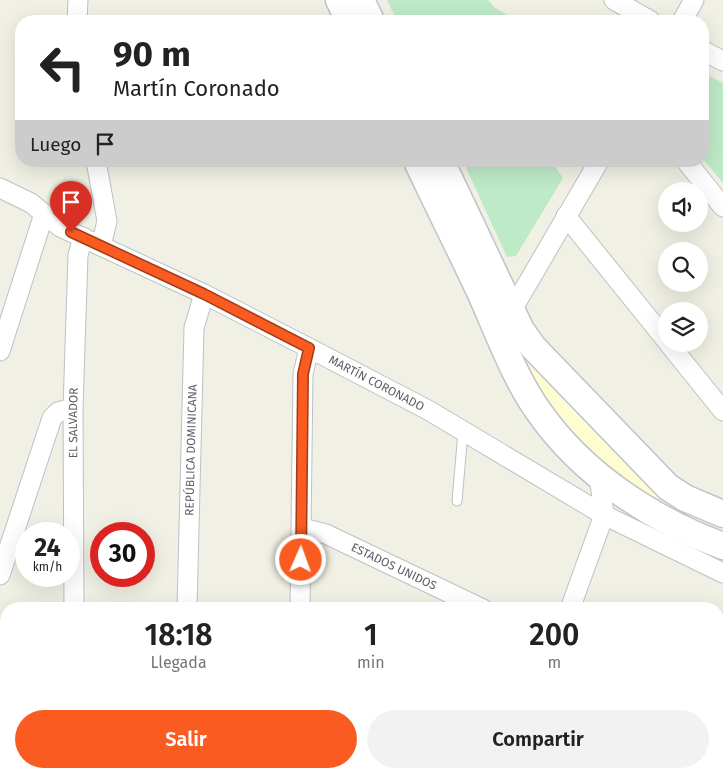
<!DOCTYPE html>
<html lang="es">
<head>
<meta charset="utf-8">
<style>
  :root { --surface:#fff; --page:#f2f2f2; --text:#222; --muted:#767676; --accent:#fa5b20 }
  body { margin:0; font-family:"Fira Sans",sans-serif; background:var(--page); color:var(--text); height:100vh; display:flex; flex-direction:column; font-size:19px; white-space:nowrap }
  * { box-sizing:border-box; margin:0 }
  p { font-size:16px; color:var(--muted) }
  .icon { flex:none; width:28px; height:28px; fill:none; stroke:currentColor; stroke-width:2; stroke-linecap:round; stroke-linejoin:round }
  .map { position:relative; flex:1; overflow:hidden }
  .drawer { position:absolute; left:0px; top:602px; width:724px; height:176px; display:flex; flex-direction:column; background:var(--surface); border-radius:20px 20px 0 0; box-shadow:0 5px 20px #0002 }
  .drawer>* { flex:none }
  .top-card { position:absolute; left:15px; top:15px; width:694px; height:152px; border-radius:20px; box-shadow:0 5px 20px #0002; background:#fff; color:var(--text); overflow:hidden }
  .fabs { position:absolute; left:658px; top:182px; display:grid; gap:10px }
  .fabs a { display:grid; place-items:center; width:50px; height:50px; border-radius:50%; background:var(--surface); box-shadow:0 5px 20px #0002; font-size:25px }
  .speed { position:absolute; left:15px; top:522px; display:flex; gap:10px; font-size:25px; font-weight:700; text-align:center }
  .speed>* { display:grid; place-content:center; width:65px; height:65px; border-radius:50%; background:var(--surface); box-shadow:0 5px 20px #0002; line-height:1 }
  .speed small { font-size:12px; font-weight:400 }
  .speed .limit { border:8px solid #d22; background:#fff; color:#111 }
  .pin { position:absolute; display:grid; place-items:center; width:42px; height:42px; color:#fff; margin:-51px -21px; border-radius:50% 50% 50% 0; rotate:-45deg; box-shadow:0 0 5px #0007 }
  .pin .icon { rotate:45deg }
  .me { position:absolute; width:55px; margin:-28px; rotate:2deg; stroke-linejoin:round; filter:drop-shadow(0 0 4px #0008) }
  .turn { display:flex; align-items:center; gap:18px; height:105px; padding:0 15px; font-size:22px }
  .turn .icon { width:65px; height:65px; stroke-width:2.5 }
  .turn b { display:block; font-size:35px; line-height:42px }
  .then { display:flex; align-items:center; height:48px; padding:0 15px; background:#0003; gap:10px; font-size:19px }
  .eta { display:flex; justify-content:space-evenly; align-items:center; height:85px; text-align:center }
  .eta b { font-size:30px; font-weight:600; line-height:35px }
  .button { display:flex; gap:10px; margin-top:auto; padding:10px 15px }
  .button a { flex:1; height:58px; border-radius:30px; background:var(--accent); color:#fff; font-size:20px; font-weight:600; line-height:58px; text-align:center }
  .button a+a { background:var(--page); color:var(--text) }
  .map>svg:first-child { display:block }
  .green { fill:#beeac7 }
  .sand { fill:#fefcd1 }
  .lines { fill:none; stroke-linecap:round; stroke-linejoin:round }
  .lane-casing { stroke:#bec0c6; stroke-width:11 }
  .street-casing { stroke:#bec0c6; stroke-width:21 }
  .secondary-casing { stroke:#c1c2cb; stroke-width:29 }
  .lane { stroke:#fff; stroke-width:9 }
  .street { stroke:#fff; stroke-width:19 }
  .secondary { stroke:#fff; stroke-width:26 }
  .route-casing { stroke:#a23b15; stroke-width:12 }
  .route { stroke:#fa5b20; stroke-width:9 }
  .labels { text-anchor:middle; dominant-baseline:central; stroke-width:5; stroke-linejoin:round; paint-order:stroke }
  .street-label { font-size:12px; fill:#5c5f66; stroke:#fff }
</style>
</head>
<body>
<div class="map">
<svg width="723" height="778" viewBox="0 0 723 778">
  <rect width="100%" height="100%" fill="#f0f0e4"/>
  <g class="green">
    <polygon points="387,0 488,0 495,8 519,21 397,21"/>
    <polygon points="702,72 723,83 723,183 703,159"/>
    <polygon points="463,161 551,161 563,178 516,256 507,257"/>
  </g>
  <polygon class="sand" points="520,348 723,526 723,536 669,514 572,440 521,363"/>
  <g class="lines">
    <defs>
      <polyline id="lane" points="457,501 463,432"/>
      <g id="street">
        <polyline points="614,0 651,21"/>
        <polyline points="77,21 78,0"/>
        <polyline points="682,21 694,0"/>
        <polyline points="702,50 723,61"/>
        <polyline points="96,161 107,221 101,246"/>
        <polyline points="686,161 723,207"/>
        <path id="s1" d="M0,188l31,15 29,24 144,67 105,54 119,62 176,105 119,58"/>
        <polyline points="566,216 666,340"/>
        <polyline points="512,310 599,161"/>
        <polyline points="669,344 723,411"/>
        <polyline points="0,351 44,214"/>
        <path id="s2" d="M302,528l24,6 157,75"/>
        <polyline points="0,575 52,418 58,412 73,408"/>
        <path id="s3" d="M74,609l-1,-201 5,-153 5,-18"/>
        <path id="s4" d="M187,609l7,-281 10,-34"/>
        <polyline points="300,609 303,374 309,348"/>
        <polyline points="570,609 604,515 599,475"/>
        <polyline points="0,676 6,676"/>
        <polyline points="718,712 723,715"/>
        <polyline points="0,726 6,703"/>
        <polyline points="187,772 187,778"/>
        <polyline points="529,772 540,778"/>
      </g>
      <g id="secondary">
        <polyline points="339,0 349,21"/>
        <polyline points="361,0 371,21"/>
        <path d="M417,161c21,45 43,88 64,133 18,40 33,83 58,118 44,63 114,108 184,134"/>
        <polyline points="441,161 521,330 533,347 668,487 685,498 723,514"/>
      </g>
    </defs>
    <use href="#lane" class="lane-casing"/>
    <use href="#street" class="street-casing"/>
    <use href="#secondary" class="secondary-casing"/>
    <use href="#lane" class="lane"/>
    <use href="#street" class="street"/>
    <use href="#secondary" class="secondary"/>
  </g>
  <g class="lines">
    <defs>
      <polyline id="route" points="71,232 204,294 309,348 303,374 301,560"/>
    </defs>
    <use href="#route" class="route-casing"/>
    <use href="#route" class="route"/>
  </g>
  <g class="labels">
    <g class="street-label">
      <text stroke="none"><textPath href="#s1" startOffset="425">MARTÍN CORONADO</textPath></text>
      <text stroke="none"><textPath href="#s3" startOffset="186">EL SALVADOR</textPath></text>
      <text stroke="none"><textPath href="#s4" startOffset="159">REPÚBLICA DOMINICANA</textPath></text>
      <text stroke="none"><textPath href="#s2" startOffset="100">ESTADOS UNIDOS</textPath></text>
    </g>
  </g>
</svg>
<div class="fabs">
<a><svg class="icon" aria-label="sound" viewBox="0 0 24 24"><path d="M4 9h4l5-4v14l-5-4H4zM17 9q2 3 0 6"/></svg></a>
<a><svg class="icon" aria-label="search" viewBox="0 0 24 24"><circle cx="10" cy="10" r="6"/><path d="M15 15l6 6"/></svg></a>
<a><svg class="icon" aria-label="layers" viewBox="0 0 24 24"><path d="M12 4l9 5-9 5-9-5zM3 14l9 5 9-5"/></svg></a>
</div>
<div class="speed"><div>24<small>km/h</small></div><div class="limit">30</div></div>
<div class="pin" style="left:71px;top:232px;background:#d93025"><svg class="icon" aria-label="arrive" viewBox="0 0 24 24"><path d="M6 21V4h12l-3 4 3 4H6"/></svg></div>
<svg class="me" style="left:301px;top:560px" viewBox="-20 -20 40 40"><circle r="17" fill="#fa5b20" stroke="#fff" stroke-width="3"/><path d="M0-11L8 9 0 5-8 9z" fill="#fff"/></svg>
<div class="top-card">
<div class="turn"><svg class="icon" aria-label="left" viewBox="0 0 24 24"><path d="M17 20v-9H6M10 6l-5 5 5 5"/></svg><div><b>90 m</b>Martín Coronado</div></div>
<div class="then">Luego<svg class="icon" aria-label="arrive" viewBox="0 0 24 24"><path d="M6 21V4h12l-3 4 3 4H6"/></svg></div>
</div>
<section class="drawer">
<div class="eta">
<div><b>18:18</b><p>Llegada</p></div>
<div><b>1</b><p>min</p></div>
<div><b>200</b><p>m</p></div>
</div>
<div class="button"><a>Salir</a><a>Compartir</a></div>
</section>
</div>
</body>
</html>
